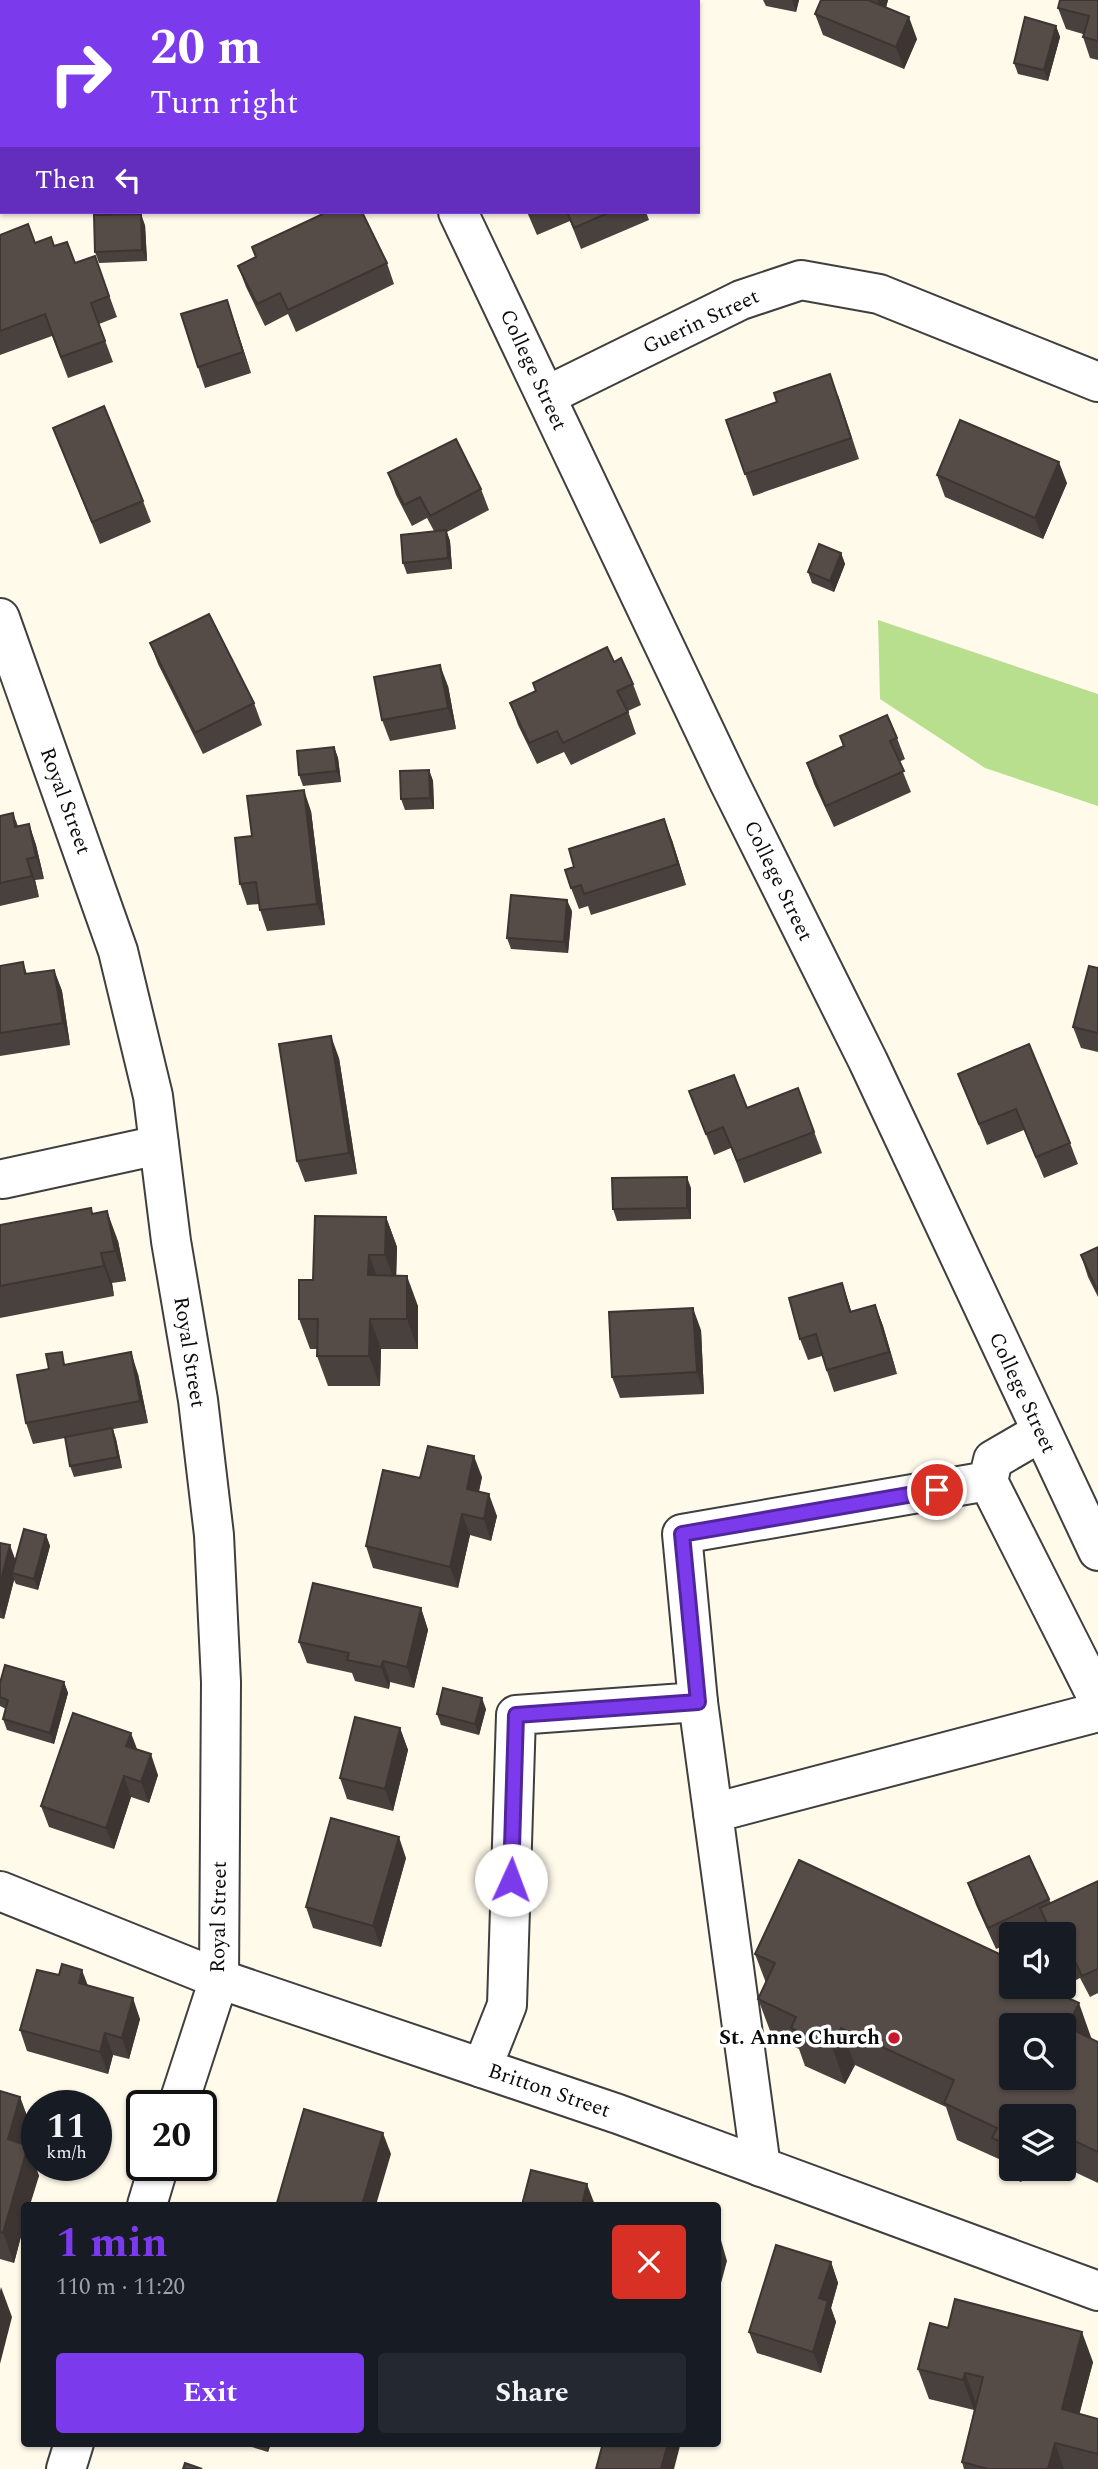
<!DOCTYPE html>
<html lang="en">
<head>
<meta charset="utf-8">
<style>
  :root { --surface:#171b24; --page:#242831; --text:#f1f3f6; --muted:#9ea1a6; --accent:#7c3aed }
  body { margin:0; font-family:Spectral,serif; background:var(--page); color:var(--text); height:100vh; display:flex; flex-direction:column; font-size:26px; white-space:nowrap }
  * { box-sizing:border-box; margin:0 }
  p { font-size:23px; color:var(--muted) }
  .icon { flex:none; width:38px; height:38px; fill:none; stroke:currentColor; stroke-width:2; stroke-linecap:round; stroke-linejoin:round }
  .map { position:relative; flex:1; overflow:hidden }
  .sheet { position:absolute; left:21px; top:2202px; width:700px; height:245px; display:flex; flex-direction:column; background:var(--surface); border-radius:7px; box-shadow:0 2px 5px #0004 }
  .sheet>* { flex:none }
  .top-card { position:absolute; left:0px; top:0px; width:700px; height:214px; box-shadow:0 2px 5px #0004; background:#7c3aed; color:#fff; overflow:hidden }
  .tools { position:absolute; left:999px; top:1922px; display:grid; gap:14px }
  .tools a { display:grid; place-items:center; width:77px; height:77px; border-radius:7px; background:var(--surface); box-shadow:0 2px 5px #0004; font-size:35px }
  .speed { position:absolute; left:21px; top:2090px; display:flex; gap:14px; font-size:35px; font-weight:700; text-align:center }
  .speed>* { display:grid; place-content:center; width:91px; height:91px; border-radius:50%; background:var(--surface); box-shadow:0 2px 5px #0004; line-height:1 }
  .speed small { font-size:18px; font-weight:400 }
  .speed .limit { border:4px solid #111; border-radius:10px; background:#fff; color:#111 }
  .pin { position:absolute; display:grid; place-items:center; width:60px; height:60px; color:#fff; margin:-30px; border:4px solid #fff; border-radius:50%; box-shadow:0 2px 7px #0007 }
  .me { position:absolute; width:77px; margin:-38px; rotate:2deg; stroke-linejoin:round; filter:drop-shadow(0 0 5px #0008) }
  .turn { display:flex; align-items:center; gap:24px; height:147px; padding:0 35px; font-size:32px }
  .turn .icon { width:91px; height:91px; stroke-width:2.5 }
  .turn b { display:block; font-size:49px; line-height:60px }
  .then { display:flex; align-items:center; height:66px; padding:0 35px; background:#0003; gap:14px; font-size:26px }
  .round { display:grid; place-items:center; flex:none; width:74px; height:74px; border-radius:7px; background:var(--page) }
  .headline { display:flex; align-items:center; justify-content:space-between; height:119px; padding:0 35px }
  h1 { font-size:42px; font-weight:700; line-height:52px; color:var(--accent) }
  .button { display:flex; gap:14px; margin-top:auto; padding:14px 35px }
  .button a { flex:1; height:80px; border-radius:7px; background:var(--accent); color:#fff; font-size:28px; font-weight:700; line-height:80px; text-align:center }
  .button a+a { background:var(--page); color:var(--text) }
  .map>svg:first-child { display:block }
  .forest { fill:#b8df8e }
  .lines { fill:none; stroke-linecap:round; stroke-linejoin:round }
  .minor-casing { stroke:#3f3f3f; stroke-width:42 }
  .minor { stroke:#fff; stroke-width:38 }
  .wall { fill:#49413d }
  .shaded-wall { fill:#3c3532 }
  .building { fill:#554c47; stroke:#3c3532; stroke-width:2; fill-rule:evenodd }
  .route-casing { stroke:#51269a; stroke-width:18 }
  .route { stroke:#7c3aed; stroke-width:12 }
  .poi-dot { fill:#c8182c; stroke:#fff; stroke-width:2.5 }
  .labels { text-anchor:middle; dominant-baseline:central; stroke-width:7; stroke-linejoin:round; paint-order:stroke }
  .street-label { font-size:21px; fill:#0c0c0c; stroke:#fff }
  .poi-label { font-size:21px; font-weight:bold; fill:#0c0c0c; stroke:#fff; text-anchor:end }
</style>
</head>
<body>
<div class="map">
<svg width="1098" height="2469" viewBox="0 0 1098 2469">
  <rect width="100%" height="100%" fill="#fffaea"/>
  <polygon class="forest" points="878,620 1098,694 1098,806 985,768 880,699"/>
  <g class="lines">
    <defs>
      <g id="minor">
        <polyline points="357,0 358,2"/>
        <polyline points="458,212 729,782 868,1061 1098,1551"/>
        <polyline points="546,396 741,300 801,280 879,294 1098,382"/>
        <polyline points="0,618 118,951 153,1096 171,1241 198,1400 214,1535 221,1682 219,1979 178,2105"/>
        <polyline points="3,1179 159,1145"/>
        <polyline points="988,1481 1098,1699"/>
        <polyline points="698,1702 713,1813"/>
        <polyline points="0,1891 219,1979 618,2114 1098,2291"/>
        <polyline points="482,2068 507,2005 516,1715 698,1702 682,1534 988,1481 993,1460 1041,1432"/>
        <polyline points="761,2167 713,1813 1098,1712"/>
        <polyline points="147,2205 159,2165"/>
        <polyline points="66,2469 74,2443"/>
      </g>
    </defs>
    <use href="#minor" class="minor-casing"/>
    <use href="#minor" class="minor"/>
  </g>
  <g class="wall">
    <polygon points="107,0 133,0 130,2 108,2"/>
    <polygon points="763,0 799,0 796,12 766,6"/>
    <polygon points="821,0 888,0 886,8 917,39 904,69 823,35 815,14"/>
    <polygon points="1098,0 1098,60 1090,58 1083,37 1083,34 1066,29 1058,8"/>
    <polygon points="1056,26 1060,37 1048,81 1018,74 1014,63"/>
    <polygon points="0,72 2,77 2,104 0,105"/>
    <polygon points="0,113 2,118 2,148 0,149"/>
    <polygon points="527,212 646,212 649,220 581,249 570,221 537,235"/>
    <polygon points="145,225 147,261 99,263 95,252"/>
    <polygon points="0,235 54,246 75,263 95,256 117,317 99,324 113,362 68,378 52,336 0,355"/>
    <polygon points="252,247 387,263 394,284 296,332 288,314 265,326 246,287 238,266 256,257"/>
    <polygon points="234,321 251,373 205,388 198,367"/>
    <polygon points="838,395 859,459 753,496 726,420"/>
    <polygon points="53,428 143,501 151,522 100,544"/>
    <polygon points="388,473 481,489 489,510 447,532 450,541 452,569 407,574 403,563 434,531 427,518 412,526 396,495"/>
    <polygon points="937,475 1067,483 1043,539 945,497"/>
    <polygon points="841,553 845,564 834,592 812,583 808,572"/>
    <polygon points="150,643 254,703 262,725 203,754 158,664"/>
    <polygon points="614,662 633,684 641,705 628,711 636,734 571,765 564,752 537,764 518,725 510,703 536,691 533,683"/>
    <polygon points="448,686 456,729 390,741 382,720"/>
    <polygon points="840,736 897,738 905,759 899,762 911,792 834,827 814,784 807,763 843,746"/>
    <polygon points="334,747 338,758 341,782 303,786 299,775"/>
    <polygon points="429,770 433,781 434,809 405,810 401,799"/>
    <polygon points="311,811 325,925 267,931 260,910 259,904 247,905 240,884 252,836"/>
    <polygon points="13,813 18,826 29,824 36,845 44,879 35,880 39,897 0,906 0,816"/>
    <polygon points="672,840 686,885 591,915 588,906 579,909 571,888 574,867"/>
    <polygon points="572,911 568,953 511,949 507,938"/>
    <polygon points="23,962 27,974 54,970 62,991 70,1045 0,1056 0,966"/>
    <polygon points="1098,968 1098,1052 1081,1048 1073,1027"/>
    <polygon points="339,1058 357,1174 305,1182 297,1161"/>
    <polygon points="958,1074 1070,1143 1078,1164 1044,1178 1024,1130 987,1145"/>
    <polygon points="798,1088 822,1153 744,1183 731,1148 714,1155 689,1091 747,1108"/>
    <polygon points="691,1188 691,1219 617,1221 613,1209"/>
    <polygon points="93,1214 118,1241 126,1281 112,1283 114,1296 0,1318 0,1225"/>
    <polygon points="386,1217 397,1247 396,1276 418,1306 418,1349 381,1349 380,1386 328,1386 317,1356 317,1349 310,1349 299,1319 313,1280"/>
    <polygon points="1098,1247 1098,1297 1088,1277 1081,1255"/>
    <polygon points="842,1283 851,1311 875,1305 883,1326 897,1374 834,1392 822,1356 808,1360 800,1339"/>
    <polygon points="701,1330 704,1394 620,1398 612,1377"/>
    <polygon points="67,1365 138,1374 148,1423 113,1429 116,1439 122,1468 74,1477 70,1466 65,1438 33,1444 26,1423 49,1369"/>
    <polygon points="482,1477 479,1492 497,1516 491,1541 470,1535 458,1588 373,1568 366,1546 420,1478"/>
    <polygon points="46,1535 50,1546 38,1590 16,1584 14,1580 4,1619 0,1618 0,1543 16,1560"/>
    <polygon points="421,1608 428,1630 414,1688 390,1682 389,1689 355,1681 352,1673 307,1663 299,1642"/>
    <polygon points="64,1682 68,1693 54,1744 7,1730 3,1719 6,1709 0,1706 0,1683"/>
    <polygon points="486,1709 479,1735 441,1725 437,1714"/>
    <polygon points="400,1728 408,1750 393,1811 347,1799 340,1778"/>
    <polygon points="137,1750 158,1775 149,1803 131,1797 114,1849 49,1827 41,1806"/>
    <polygon points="406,1858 381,1947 313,1928 306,1907"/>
    <polygon points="1098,1881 1098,1993 1090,1997 1080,1978 1072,1982 1064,1964 1064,1934 1050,1934 1047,1925 1029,1934 1012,1934 1012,1942 996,1949 976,1905 968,1883 1049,1899 1051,1903"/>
    <polygon points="755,1954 1091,2039 1098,2042 1098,2183 1064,2167 1064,2116 1012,2116 1012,2168 1028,2168 1021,2182 1006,2175 1001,2160 957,2140 946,2107 855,2065 845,2084 805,2066 799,2049 772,2036 758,1999 766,1983"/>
    <polygon points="88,1986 140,2019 129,2059 113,2055 108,2074 27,2051 20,2030"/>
    <polygon points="0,2091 20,2097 31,2127 26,2145 28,2146 39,2176 24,2205 24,2225 14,2263 0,2259"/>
    <polygon points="831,2262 838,2283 831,2308 836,2322 821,2373 757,2353 749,2332"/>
    <polygon points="948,2328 1093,2362 1079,2414 1098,2419 1098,2469 964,2469 962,2462 974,2410 929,2399 918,2369"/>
    <polygon points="239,2443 271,2443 268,2452"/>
  </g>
  <g class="shaded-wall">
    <polygon points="792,0 799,0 796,12"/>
    <polygon points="877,0 888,0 883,17"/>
    <polygon points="909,17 917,39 904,69 896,47"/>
    <polygon points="1056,26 1060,37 1048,81 1044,70"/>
    <polygon points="141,214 145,225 147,261 142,250"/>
    <polygon points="227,300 234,321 251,373 243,352"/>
    <polygon points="1059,462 1067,483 1043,539 1035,518"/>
    <polygon points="446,530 450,541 452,569 448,558"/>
    <polygon points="841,553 845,564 834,592 830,581"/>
    <polygon points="440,665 448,686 456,729 448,708"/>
    <polygon points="334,747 338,758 341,782 337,771"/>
    <polygon points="429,770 433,781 434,809 430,798"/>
    <polygon points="304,790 311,811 325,925 317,904"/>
    <polygon points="664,819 672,840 686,885 678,864"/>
    <polygon points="29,824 36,845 44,879 36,857"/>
    <polygon points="27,859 35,880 39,897 32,876"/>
    <polygon points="567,900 572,911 568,953 564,942"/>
    <polygon points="54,970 62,991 70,1045 63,1023"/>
    <polygon points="331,1036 339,1058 357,1174 349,1153"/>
    <polygon points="687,1177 691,1188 691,1219 687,1208"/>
    <polygon points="107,1211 118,1241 126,1281 115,1251"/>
    <polygon points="386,1217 397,1247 396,1285 385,1255"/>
    <polygon points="101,1253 112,1283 114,1296 104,1266"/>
    <polygon points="369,1255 380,1285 368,1275"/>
    <polygon points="407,1276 418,1306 418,1349 407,1319"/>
    <polygon points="842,1283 849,1304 858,1333 850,1312"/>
    <polygon points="875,1305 883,1326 897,1374 889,1352"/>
    <polygon points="693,1308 701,1330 704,1394 697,1372"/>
    <polygon points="370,1319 381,1349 380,1386 369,1356"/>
    <polygon points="131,1352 138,1374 148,1423 140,1401"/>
    <polygon points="112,1428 116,1439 122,1468 118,1457"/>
    <polygon points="474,1456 482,1477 474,1511 467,1489"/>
    <polygon points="489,1494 497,1516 491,1541 484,1519"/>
    <polygon points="462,1514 470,1535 458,1588 450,1567"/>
    <polygon points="46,1535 50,1546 38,1590 34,1579"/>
    <polygon points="10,1545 18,1567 12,1573 14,1580 4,1619 0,1608 0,1584"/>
    <polygon points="421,1608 428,1630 414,1688 407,1667"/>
    <polygon points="383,1661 390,1682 389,1689 381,1667"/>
    <polygon points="64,1682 68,1693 54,1744 50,1733"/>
    <polygon points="482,1698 486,1709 479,1735 475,1724"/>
    <polygon points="400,1728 408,1750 393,1811 385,1789"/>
    <polygon points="131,1733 139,1754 126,1746"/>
    <polygon points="151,1754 158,1775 149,1803 141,1782"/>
    <polygon points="124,1776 131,1797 114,1849 106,1828"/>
    <polygon points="399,1837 406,1858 381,1947 373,1926"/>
    <polygon points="82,1970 90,1991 79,1983"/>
    <polygon points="133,1998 140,2019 129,2059 122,2038"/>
    <polygon points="1079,2003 1092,2040 1067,2027"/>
    <polygon points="841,2028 855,2065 845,2084 832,2047"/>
    <polygon points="105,2033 113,2055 108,2074 100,2052"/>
    <polygon points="20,2097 31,2127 19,2169 8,2139"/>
    <polygon points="383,2133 391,2154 376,2205 362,2205"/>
    <polygon points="1012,2137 1012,2156 1008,2145"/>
    <polygon points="28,2146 39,2176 30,2205 24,2205 24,2225 14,2263 3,2233"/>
    <polygon points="1016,2168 1028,2168 1021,2182"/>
    <polygon points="587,2184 595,2205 582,2205"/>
    <polygon points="718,2230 727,2261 718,2294"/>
    <polygon points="831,2262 838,2283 831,2308 836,2322 821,2373 813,2352 819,2298"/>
    <polygon points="1,2287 12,2317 0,2364 0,2291"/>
    <polygon points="1082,2332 1093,2362 1073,2439 1062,2409"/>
    <polygon points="965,2373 976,2403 974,2410 963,2380"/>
    <polygon points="265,2443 271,2443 268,2452"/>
    <polygon points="668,2443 679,2443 680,2446 674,2469 661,2469"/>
    <polygon points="1055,2443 1064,2469 1048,2469"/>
  </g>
  <g class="building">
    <polygon points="490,0 562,0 562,2 491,2"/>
    <polygon points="821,0 868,0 909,17 896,47 815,14"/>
    <polygon points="1060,0 1098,0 1098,41 1083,37 1089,16 1058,8"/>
    <polygon points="1025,17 1056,26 1044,70 1014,63"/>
    <polygon points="327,212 362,212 387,263 288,310 280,293 257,304 238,266 256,257 252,247"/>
    <polygon points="567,212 610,212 574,228"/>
    <polygon points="141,214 142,250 95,252 94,215"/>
    <polygon points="28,224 35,243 51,237 54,246 67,242 75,263 95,256 109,296 91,303 105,341 61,357 45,314 0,331 0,235"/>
    <polygon points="227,300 243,352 198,367 181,314"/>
    <polygon points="830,374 851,438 745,474 726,420 777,402 774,393"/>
    <polygon points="104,406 143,501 92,522 53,428"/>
    <polygon points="960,420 1059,462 1035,518 937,475"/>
    <polygon points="456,439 481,489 430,516 420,497 404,505 388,473"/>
    <polygon points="446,530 448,558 403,563 401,535"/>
    <polygon points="819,544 841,553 830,581 808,572"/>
    <polygon points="209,614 254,703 195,733 150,643"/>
    <polygon points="607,647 614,662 621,658 633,684 617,691 628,712 563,743 557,731 529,743 510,703 536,691 533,683"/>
    <polygon points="440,665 448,708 382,720 374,677"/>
    <polygon points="887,715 897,738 890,741 904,771 826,806 807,763 844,746 840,736"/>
    <polygon points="334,747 337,771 299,775 297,751"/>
    <polygon points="429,770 430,798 401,799 400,771"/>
    <polygon points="304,790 317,904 260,910 256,882 240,884 235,838 252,836 247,796"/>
    <polygon points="13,813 15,827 29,824 36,857 27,859 32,876 0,883 0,816"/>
    <polygon points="664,819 678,864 584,894 581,885 571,888 565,870 574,867 569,849"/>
    <polygon points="511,895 567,900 564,942 507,938"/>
    <polygon points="23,962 25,974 54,970 63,1023 0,1033 0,966"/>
    <polygon points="1089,966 1098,968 1098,1033 1073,1027"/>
    <polygon points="331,1036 349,1153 297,1161 279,1044"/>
    <polygon points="1029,1044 1070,1143 1036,1157 1016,1109 979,1124 958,1074"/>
    <polygon points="734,1075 747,1108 798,1088 814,1132 737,1161 723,1127 706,1134 689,1091"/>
    <polygon points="687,1177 687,1208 613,1209 612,1178"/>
    <polygon points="91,1208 92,1214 107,1211 115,1251 101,1253 104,1266 0,1286 0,1225"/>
    <polygon points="315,1216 386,1217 385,1255 369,1255 368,1275 407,1276 407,1319 370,1319 369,1356 317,1356 318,1319 299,1319 299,1280 313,1280"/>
    <polygon points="1098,1247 1098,1292 1081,1255"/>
    <polygon points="842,1283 850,1312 875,1305 889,1352 827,1370 816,1334 800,1339 789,1298"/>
    <polygon points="693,1308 697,1372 612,1377 609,1312"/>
    <polygon points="62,1352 64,1365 131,1352 140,1401 26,1423 17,1375 49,1369 46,1354"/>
    <polygon points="112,1428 118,1457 70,1466 65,1437"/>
    <polygon points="428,1446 474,1456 467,1489 489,1494 484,1519 462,1514 450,1567 366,1546 383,1470 420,1478"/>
    <polygon points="24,1529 46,1535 34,1579 12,1573"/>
    <polygon points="0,1543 10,1545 0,1584"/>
    <polygon points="313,1583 421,1608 407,1667 383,1661 381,1667 347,1660 349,1653 299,1642"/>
    <polygon points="5,1665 64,1682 50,1733 3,1719 8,1700 0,1697 0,1683"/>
    <polygon points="443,1688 482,1698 475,1724 437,1714"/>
    <polygon points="73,1713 131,1733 126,1746 151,1754 141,1782 124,1776 106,1828 41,1806"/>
    <polygon points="355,1717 400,1728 385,1789 340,1778"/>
    <polygon points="331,1818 399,1837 373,1926 306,1907"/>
    <polygon points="1029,1856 1049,1899 988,1928 968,1883"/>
    <path d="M799,1860l213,100v26h30l37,17 -12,24 31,15v110l-34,-16v-20h-52v21l-4,8 -16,-7 5,-10 -53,-25 10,-23 -113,-52 -9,19 -41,-19 5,-11 -38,-18 17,-36 -20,-9zM1012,2025h52v52h-52z"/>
    <polygon points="1098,1881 1098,1969 1082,1976 1073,1957 1065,1961 1064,1934 1052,1934 1040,1908"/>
    <polygon points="62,1964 82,1970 79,1983 133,1998 122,2038 105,2033 100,2052 20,2030 37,1970 59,1975"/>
    <polygon points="0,2091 20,2097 8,2139 28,2146 3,2233 0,2232"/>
    <polygon points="304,2109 383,2133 362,2205 282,2205 277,2203"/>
    <polygon points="531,2170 587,2184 582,2205 522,2205"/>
    <polygon points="776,2245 831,2262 819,2298 828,2301 813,2352 749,2332"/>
    <polygon points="955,2299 1082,2332 1062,2409 1098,2419 1098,2454 1055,2443 1048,2469 988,2469 962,2462 983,2377 965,2373 963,2380 918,2369 930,2323 948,2328"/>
    <polygon points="603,2443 668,2443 661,2469 596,2469"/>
    <polygon points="185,2463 202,2469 183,2469"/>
  </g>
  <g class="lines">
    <defs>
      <polyline id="route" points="511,1880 516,1715 698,1702 682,1534 937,1490"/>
    </defs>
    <use href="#route" class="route-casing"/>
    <use href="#route" class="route"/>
  </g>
  <circle class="poi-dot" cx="894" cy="2038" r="7"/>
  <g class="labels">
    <g class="street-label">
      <text transform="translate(701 322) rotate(-25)">Guerin Street</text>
      <text transform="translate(533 370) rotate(65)">College Street</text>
      <text transform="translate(65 801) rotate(70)">Royal Street</text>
      <text transform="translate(778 881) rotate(64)">College Street</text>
      <text transform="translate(189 1352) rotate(81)">Royal Street</text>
      <text transform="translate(1022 1393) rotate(65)">College Street</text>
      <text transform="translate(219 1917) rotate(-89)">Royal Street</text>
      <text transform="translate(549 2091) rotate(19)">Britton Street</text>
    </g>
    <g class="poi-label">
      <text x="880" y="2038">St. Anne Church</text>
    </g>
  </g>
</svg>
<div class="tools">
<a><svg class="icon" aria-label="sound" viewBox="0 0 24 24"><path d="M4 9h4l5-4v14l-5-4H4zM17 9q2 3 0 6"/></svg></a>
<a><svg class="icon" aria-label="search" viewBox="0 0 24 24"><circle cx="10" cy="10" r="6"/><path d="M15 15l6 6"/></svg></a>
<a><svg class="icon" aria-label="layers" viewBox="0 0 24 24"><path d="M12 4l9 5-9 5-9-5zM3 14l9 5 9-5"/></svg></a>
</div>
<div class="speed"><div>11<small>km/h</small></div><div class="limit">20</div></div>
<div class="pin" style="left:937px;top:1490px;background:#d93025"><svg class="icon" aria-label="arrive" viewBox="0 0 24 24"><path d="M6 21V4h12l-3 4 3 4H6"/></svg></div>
<svg class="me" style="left:511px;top:1880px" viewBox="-20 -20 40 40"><circle r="19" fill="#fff"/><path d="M0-13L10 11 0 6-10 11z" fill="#7c3aed"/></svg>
<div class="top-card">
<div class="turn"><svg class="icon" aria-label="right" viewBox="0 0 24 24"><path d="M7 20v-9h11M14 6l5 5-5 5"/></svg><div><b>20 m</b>Turn right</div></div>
<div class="then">Then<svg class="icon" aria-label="left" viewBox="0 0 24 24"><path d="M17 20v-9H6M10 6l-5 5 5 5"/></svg></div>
</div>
<section class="sheet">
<div class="headline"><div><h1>1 min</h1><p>110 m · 11:20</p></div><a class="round" style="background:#d93025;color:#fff"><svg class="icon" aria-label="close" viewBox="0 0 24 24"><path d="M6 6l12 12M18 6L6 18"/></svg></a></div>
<div class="button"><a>Exit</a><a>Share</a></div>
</section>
</div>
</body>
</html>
